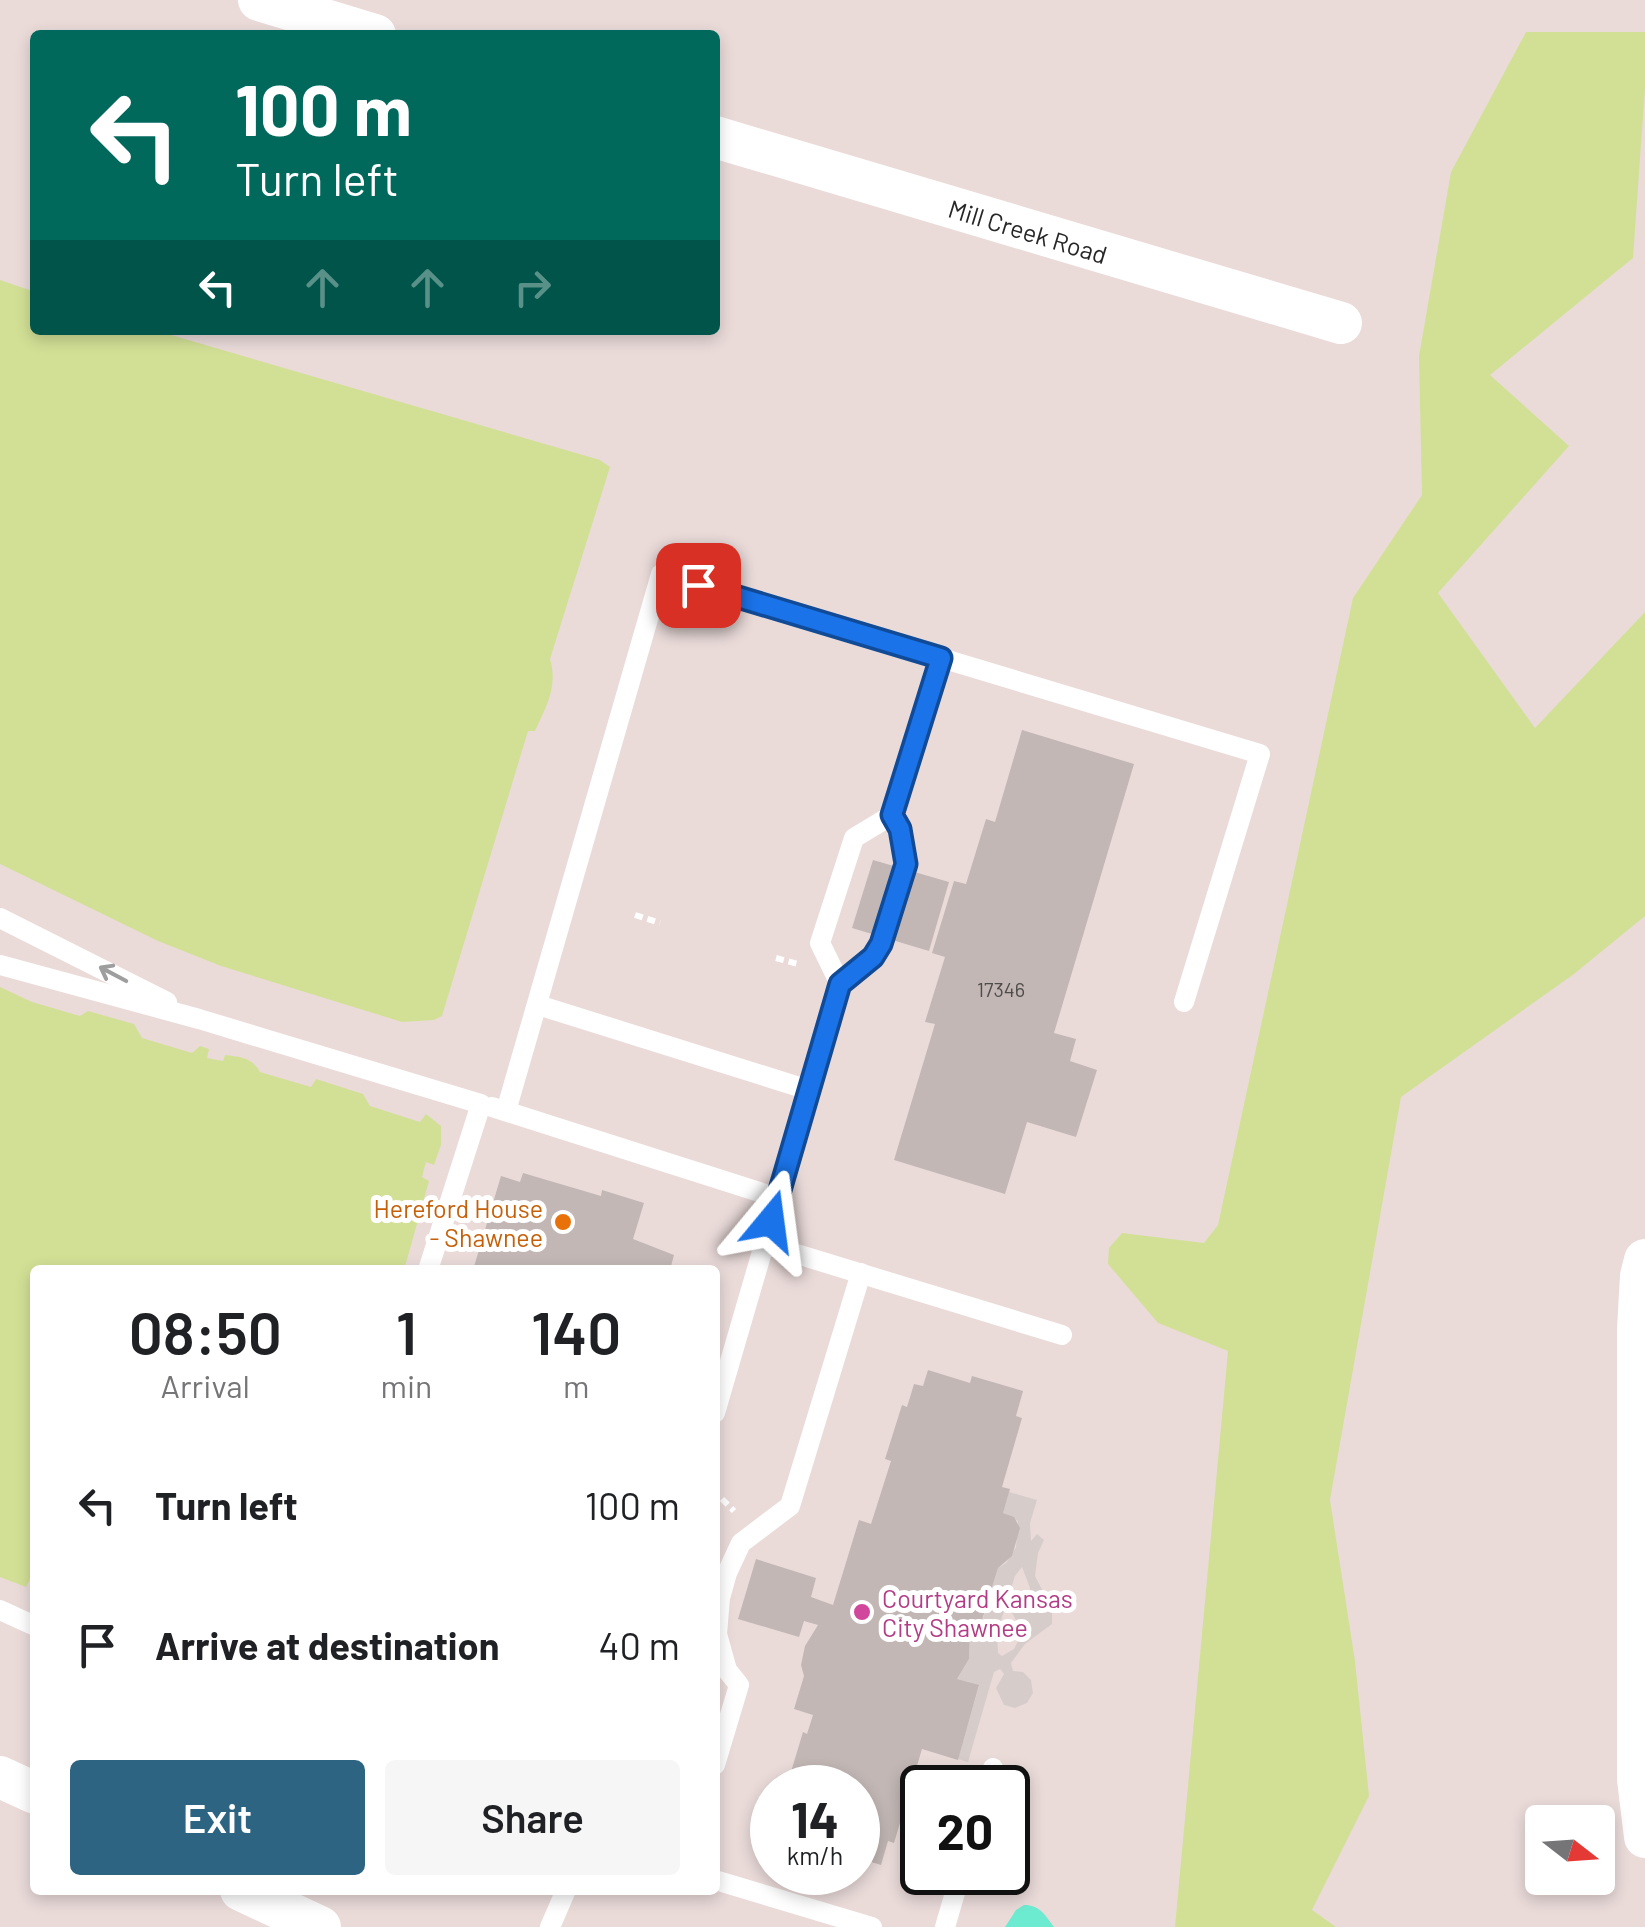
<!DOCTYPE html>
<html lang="en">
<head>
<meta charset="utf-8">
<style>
  :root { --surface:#fff; --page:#f6f6f6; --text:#202124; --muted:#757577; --accent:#2c6482 }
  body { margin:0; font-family:Barlow,sans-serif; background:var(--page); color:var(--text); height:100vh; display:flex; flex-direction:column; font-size:38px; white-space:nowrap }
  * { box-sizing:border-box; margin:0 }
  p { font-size:32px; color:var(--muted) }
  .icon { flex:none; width:55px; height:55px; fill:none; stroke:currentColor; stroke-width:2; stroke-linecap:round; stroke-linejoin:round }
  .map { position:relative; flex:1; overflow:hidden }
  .sheet { position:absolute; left:30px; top:1265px; width:690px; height:630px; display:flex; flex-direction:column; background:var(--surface); border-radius:10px; box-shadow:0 5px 15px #0003 }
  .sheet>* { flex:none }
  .top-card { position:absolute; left:30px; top:30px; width:690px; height:305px; border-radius:10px; box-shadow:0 5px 15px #0003; background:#00695c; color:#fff; overflow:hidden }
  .needle { width:65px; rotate:107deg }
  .fabs { position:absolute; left:1525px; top:1805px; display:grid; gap:20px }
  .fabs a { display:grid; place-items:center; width:90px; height:90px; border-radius:10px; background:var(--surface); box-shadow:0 5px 15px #0003; font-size:50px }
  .speed { position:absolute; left:750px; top:1765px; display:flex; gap:20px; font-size:50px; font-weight:700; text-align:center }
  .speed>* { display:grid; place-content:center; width:130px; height:130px; border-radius:50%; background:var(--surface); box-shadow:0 5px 15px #0003; line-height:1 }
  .speed small { font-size:25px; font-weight:400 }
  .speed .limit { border:5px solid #111; border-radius:15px; background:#fff; color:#111 }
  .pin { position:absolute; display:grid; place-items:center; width:85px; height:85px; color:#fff; margin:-42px; border-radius:20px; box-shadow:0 5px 15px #0006 }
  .me { position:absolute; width:110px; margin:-55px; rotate:16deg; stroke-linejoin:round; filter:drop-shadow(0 0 8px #0008) }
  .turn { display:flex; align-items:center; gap:35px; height:210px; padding:0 40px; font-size:45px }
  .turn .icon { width:130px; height:130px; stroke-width:2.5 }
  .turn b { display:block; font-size:70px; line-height:85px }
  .lanes { display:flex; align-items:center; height:95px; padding:0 40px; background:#0003; justify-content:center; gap:50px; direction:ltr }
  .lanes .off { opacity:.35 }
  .eta { display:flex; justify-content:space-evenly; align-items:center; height:170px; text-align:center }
  .eta b { font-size:60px; font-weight:600; line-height:70px }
  .button { display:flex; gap:20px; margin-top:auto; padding:20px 40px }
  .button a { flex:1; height:115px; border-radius:10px; background:var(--accent); color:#fff; font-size:40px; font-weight:600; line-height:115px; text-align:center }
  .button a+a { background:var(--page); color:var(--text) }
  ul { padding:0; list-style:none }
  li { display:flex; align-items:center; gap:30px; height:140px; padding:0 40px }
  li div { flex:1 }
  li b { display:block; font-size:38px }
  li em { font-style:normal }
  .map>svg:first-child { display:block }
  .green { fill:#d2e096 }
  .plaza { fill:#d6cdcb; fill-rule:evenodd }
  .water { fill:#6debd1 }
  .building { fill:#c2b7b5 }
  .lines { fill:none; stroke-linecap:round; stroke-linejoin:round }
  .path { stroke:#fff; stroke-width:6; stroke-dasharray:8 5; stroke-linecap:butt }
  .service { stroke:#fff; stroke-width:20 }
  .minor { stroke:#fff; stroke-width:42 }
  .oneway { stroke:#9e9e9e }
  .route-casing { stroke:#114b97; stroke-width:25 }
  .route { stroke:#1a73e8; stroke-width:18 }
  .food-dot { fill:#e8710a; stroke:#fff; stroke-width:4 }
  .hotel-dot { fill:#d1479c; stroke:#fff; stroke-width:4 }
  .labels { text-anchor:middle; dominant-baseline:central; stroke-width:10; stroke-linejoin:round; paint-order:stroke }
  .number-label { font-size:20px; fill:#4e4b4a }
  .street-label { font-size:25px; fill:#272727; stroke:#fff }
  .food-label { font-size:25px; fill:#c56008; stroke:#fff; text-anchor:end }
  .hotel-label { font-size:25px; fill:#b23c85; stroke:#fff; text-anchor:start }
</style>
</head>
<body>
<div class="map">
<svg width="1645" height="1927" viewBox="0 0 1645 1927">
  <rect width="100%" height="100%" fill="#eadbd9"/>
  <g class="green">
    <polygon points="1526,32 1645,32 1645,88 1633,258 1490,375 1569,446 1438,593 1535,728 1645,612 1645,916 1574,974 1401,1097 1330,1500 1355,1661 1369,1796 1312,1910 1336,1927 1175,1927 1228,1351 1158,1323 1108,1264 1109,1248 1122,1233 1204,1243 1218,1225 1353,598 1422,495 1419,356 1451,172"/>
    <path d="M0,280l35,12v38h119l446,130 10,7 -60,192c8,27 -3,46 -15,72h-7l-86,285 -8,4 -32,2 -181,-56 -63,-25 -158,-77z"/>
    <path d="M0,987l32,15 48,14 8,-5 46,13 8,14 50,15 8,-7 9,3 -2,9 16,3 2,-6c15,2 27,2 35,17l51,15 5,-8 47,15 7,12 50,16 6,-8 15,12v19l-7,20 -8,-3 -4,15 7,4 -25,89h-369v299l-9,18 -26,-10z"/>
  </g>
  <path class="plaza" d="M1009,1492l28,8 -7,23 1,18 6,-7 7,6 -6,13 -3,23 17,33v15l-27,20 -14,19 2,8 10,1 8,8 2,13 -6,10 -12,5 -11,-3 -8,-17 8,-14 -4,-5 -6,3 -26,90 -10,-3 21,-73 -22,-7 12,-20 1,-28 9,1 19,-64 8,-5 10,-16 2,-26 -15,-8zM1022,1567l8,21 -1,7 -17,18 8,14 -1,12 -5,10 -12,7 -4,-3 -1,-20 18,-57z"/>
  <path class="water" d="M1024,1905c16,0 21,10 30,22h-49l11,-17z"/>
  <g class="building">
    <polygon points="1022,730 1134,764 1054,1033 1076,1039 1070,1061 1097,1070 1076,1137 1027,1122 1005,1194 894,1160 935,1024 925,1022 945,957 932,953 954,881 966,884 986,819 995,822"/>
    <polygon points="873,860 949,882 929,951 852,928"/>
    <polygon points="523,1173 601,1196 602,1190 644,1203 633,1239 674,1255 670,1270 473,1270 501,1176 520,1182"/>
    <polygon points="928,1370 970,1383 972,1376 1023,1391 1016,1416 1022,1418 1002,1487 1010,1489 1003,1513 1014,1517 1020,1528 1012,1556 998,1568 978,1633 970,1631 969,1659 957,1679 979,1685 958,1760 922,1749 894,1843 888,1841 881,1865 858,1858 858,1788 787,1785 803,1732 807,1734 813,1715 794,1709 804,1676 801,1665 805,1646 818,1625 804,1621 799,1637 738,1619 756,1559 816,1578 811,1597 833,1605 859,1520 871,1524 891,1461 885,1459 902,1405 907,1407 914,1384 923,1386"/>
  </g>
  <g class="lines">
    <g class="path">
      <polyline points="635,915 660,923"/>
      <polyline points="776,958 798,964"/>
      <polyline points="722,1499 734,1511"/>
    </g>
    <g class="service">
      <polyline points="941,658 1260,754 1184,1002"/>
      <polyline points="0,918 167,1002"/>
      <polyline points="0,965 199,1019 481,1104 428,1270"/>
      <polyline points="840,984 873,957 881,944 906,865 900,829 892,815"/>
      <polyline points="538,1005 809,1090"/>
      <polyline points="492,1107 778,1198"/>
      <polyline points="506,1111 661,574 941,658 892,815 854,838 820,943 840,984 715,1413"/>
      <polyline points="764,1244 1062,1335"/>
      <polyline points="0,1610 35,1626"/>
      <polyline points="715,1765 739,1685 727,1670 717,1634 720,1598 727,1573 741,1543 790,1506 861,1273"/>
      <polyline points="987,1788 993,1768"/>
      <polyline points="715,1880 872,1927"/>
      <polyline points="550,1927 566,1890"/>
      <polyline points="945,1927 961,1872"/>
    </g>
    <g class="minor">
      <polyline points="259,0 375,35"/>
      <polyline points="715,137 1341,323"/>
      <polyline points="1645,1260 1641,1276 1638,1329 1638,1779 1645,1837"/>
      <polyline points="0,1777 35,1793"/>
      <polyline points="241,1890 320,1927"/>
    </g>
  </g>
  <defs><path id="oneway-shaft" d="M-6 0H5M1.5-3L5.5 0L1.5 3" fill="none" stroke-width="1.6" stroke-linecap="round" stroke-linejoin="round" transform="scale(2.5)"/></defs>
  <use class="oneway" href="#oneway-shaft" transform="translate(113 974) rotate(-152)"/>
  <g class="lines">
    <defs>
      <polyline id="route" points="698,585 941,658 892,815 900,829 906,864 881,944 873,957 840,984 771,1221"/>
    </defs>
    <use href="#route" class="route-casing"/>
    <use href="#route" class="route"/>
  </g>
  <circle class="food-dot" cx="563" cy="1222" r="10"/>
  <circle class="hotel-dot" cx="862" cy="1612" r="10"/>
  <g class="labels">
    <g class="number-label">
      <text x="1001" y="989">17346</text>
    </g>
    <g class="street-label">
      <text transform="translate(1028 231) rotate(17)">Mill Creek Road</text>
    </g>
    <g class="food-label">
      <text x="543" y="1208">Hereford House<tspan x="543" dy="29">- Shawnee</tspan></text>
    </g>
    <g class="hotel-label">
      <text x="882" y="1598">Courtyard Kansas<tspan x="882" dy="29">City Shawnee</tspan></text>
    </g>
  </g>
</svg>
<div class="fabs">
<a><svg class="needle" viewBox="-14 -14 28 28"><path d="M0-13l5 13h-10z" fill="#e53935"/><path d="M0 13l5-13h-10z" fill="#757577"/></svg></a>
</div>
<div class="speed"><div>14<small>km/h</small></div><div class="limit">20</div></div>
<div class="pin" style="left:698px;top:585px;background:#d93025"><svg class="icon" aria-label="arrive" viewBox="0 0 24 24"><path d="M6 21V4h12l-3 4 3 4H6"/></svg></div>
<svg class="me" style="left:771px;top:1221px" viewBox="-20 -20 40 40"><path d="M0-17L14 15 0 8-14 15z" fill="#1a73e8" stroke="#fff" stroke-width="4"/></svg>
<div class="top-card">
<div class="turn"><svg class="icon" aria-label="left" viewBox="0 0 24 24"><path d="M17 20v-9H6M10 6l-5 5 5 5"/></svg><div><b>100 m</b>Turn left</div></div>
<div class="lanes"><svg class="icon" aria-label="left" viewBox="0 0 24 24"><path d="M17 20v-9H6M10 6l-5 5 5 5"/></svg><svg class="icon off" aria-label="ahead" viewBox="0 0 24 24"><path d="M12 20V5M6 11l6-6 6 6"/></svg><svg class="icon off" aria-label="ahead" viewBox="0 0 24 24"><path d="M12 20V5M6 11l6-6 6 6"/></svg><svg class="icon off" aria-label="right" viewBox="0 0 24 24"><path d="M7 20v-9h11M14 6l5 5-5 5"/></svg></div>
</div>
<section class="sheet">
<div class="eta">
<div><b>08:50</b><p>Arrival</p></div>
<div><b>1</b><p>min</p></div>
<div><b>140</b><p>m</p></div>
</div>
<ul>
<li><svg class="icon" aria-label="left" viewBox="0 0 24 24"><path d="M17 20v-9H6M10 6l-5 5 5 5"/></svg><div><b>Turn left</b></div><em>100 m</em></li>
<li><svg class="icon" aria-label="arrive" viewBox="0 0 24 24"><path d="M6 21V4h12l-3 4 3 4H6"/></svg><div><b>Arrive at destination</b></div><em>40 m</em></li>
</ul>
<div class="button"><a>Exit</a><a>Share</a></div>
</section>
</div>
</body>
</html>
